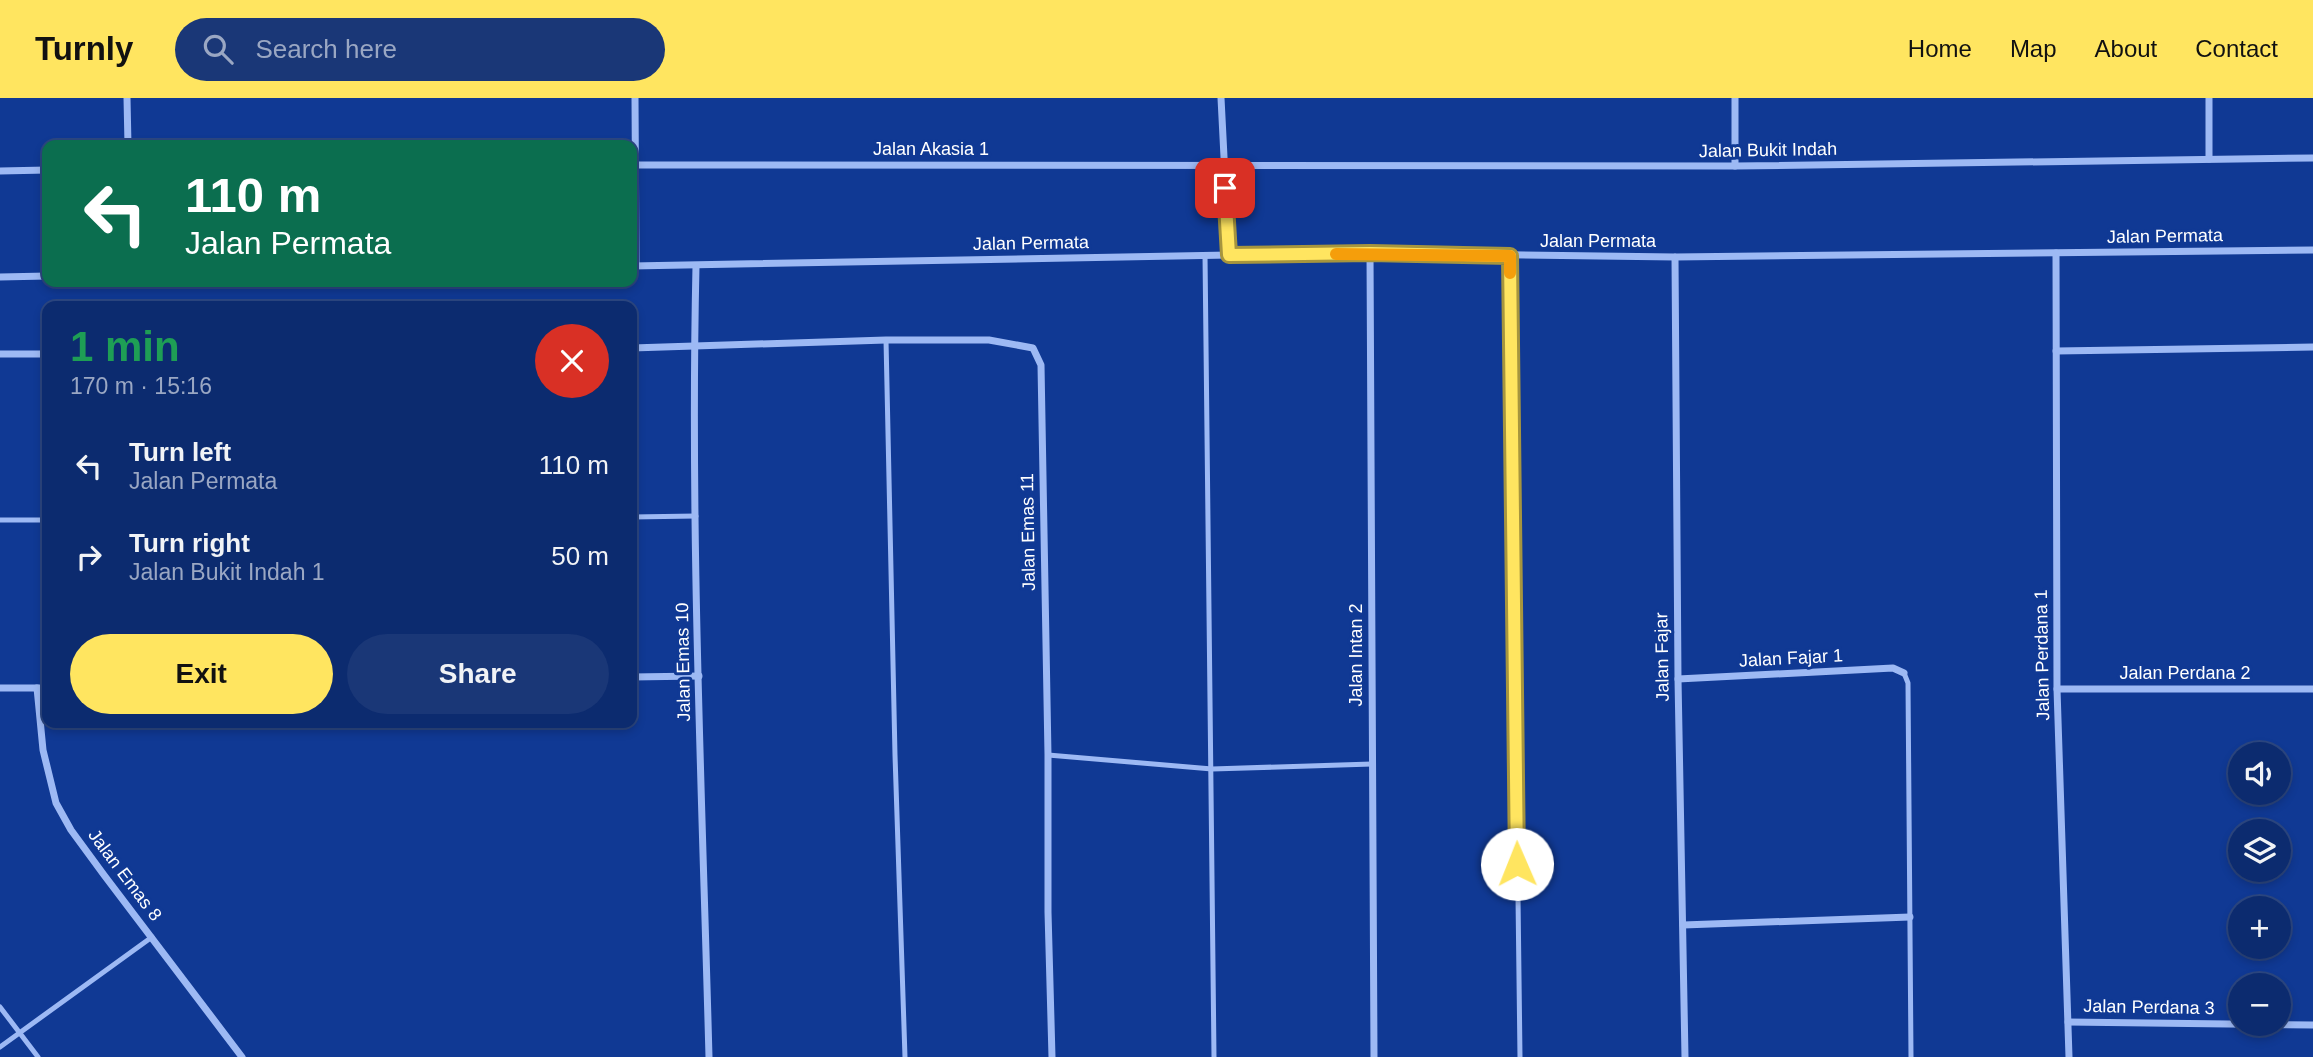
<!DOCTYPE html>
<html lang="en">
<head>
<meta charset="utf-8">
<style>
  :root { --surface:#0c2b6f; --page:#1a3777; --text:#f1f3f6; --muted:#9aa7c3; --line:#2c4782; --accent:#ffe560 }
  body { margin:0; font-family:Arial,sans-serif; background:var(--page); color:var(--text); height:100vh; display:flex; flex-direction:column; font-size:26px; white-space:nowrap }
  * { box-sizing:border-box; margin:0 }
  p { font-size:23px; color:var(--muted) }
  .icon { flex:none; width:38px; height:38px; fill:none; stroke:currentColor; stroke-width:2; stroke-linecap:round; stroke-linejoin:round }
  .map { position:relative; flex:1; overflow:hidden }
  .drawer { position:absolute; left:42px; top:203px; width:595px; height:427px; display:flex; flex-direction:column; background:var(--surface); border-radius:14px; box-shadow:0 4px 10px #0003,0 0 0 2px var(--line) }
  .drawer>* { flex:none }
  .banner { position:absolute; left:42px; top:42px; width:595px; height:147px; border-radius:14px; box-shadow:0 4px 10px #0003,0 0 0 2px var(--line); background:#0b6e4f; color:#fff; overflow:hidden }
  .controls { position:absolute; left:2228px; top:644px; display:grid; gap:14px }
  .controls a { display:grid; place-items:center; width:63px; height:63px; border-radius:50%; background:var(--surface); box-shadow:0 4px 10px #0003,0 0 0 2px var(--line); font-size:35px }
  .pin { position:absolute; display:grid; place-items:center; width:60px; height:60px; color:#fff; margin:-30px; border-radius:14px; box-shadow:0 4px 10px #0006 }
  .me { position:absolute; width:77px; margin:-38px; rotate:359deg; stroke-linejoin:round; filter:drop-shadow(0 0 5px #0008) }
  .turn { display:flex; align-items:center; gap:24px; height:147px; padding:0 28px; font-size:32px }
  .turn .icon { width:91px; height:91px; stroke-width:2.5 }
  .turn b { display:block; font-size:49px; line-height:60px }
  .round { display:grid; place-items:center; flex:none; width:74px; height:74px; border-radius:37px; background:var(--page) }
  .headline { display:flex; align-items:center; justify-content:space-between; height:119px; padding:0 28px }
  h1 { font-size:42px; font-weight:800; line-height:52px; color:#1e9e55 }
  .action { display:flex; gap:14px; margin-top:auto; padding:14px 28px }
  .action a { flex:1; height:80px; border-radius:42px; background:var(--accent); color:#111; font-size:28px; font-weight:800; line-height:80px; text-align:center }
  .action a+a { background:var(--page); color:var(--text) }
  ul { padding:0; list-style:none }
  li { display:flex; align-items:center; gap:21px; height:91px; padding:0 28px }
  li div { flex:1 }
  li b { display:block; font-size:26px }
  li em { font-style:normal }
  header { display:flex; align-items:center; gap:42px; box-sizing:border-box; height:98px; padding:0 35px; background:var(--accent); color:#111 }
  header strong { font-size:33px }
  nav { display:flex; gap:38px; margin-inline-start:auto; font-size:24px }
  .search { width:490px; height:63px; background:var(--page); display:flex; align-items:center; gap:18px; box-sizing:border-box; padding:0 24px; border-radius:38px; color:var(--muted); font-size:26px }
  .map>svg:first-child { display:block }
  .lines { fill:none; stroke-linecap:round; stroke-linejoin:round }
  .lane { stroke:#9db9f4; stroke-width:5 }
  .street { stroke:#9db9f4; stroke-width:7 }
  .route-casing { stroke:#a6953e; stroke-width:18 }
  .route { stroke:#ffe560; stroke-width:12 }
  .slow { stroke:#f59e0b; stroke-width:12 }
  .labels { text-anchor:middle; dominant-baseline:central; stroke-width:6; stroke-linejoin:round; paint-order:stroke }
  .street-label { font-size:18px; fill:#fff; stroke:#103994 }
</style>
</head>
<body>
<header>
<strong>Turnly</strong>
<div class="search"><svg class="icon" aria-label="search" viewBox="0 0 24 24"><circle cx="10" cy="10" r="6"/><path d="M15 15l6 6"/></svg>Search here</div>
<nav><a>Home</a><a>Map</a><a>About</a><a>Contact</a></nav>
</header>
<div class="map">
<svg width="2313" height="959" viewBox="0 0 2313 959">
  <rect width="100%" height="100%" fill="#103994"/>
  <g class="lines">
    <g class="lane">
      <polyline points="1205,157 1214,959"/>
      <polyline points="1510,158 1520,959"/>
      <polyline points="886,242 895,657 905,959"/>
      <polyline points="632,419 696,418"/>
      <polyline points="0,422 47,422"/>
      <polyline points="1904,575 1908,585 1911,959"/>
      <polyline points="1048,657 1212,671 1372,666"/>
      <polyline points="0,909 38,959"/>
      <polyline points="0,949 152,839"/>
    </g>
    <g class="street">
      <polyline points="127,0 128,47"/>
      <polyline points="635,0 636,168"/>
      <polyline points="1221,0 1229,157"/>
      <polyline points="1735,0 1735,68"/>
      <polyline points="2209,61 2209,0"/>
      <polyline points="632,67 1735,68 2313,60"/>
      <polyline points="0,73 47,72"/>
      <polyline points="1370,155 1374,959"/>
      <polyline points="2056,155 2057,591 2069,959"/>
      <polyline points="1675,159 1678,581 1685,959"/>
      <polyline points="632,168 1229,157 1370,155 1675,159 2313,152"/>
      <path d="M696,168c-6,263 6,528 13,791"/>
      <polyline points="0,179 47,178"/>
      <polyline points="632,250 886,242 989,242 1033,250 1041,267 1048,657 1048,814 1052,959"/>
      <polyline points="2056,253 2313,249"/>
      <polyline points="0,256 47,256"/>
      <polyline points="632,579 699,578"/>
      <polyline points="1678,581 1893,570 1904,575"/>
      <polyline points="0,590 47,590"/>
      <polyline points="37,590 43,652 56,705 71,732 104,777 242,959"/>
      <polyline points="2057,591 2313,591"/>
      <polyline points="1683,827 1910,819"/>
      <polyline points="2068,924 2313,927"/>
    </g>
  </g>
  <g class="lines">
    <defs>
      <polyline id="route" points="1225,90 1229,157 1370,155 1510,158 1517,766"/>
    </defs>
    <use href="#route" class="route-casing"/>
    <use href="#route" class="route"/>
    <polyline class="slow" points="1336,156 1510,158 1510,175"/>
  </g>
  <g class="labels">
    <g class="street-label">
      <text x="931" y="51">Jalan Akasia 1</text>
      <text transform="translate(1768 52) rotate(-1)">Jalan Bukit Indah</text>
      <text transform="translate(2165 138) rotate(-1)">Jalan Permata</text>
      <text x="1598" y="143">Jalan Permata</text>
      <text transform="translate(1031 145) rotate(-1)">Jalan Permata</text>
      <text transform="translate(1028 434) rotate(-91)">Jalan Emas 11</text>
      <text transform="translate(1356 557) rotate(-90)">Jalan Intan 2</text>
      <text transform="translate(2042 557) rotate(-91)">Jalan Perdana 1</text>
      <text transform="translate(1662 559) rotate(-91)">Jalan Fajar</text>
      <text transform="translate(1791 560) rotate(-3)">Jalan Fajar 1</text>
      <text transform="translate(683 564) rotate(-91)">Jalan Emas 10</text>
      <text x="2185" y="575">Jalan Perdana 2</text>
      <text transform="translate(125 777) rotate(53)">Jalan Emas 8</text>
      <text transform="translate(2149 909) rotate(1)">Jalan Perdana 3</text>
    </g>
  </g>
</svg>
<div class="controls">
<a><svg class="icon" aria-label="sound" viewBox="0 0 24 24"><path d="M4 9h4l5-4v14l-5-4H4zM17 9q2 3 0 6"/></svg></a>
<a><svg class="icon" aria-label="layers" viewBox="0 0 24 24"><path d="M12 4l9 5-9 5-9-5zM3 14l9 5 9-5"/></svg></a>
<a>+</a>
<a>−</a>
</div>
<div class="pin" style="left:1225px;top:90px;background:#d93025"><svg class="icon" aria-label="arrive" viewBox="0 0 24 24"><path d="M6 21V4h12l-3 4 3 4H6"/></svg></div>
<svg class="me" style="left:1517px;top:766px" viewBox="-20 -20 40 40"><circle r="19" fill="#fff"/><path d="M0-13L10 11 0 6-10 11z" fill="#ffe560"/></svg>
<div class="banner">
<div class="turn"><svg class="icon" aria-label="left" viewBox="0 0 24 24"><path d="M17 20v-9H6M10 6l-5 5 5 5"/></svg><div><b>110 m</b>Jalan Permata</div></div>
</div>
<section class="drawer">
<div class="headline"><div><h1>1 min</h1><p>170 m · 15:16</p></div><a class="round" style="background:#d93025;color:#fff"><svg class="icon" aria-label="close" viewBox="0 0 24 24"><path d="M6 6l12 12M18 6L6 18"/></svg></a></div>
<ul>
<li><svg class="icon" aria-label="left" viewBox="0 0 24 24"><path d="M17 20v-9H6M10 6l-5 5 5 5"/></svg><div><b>Turn left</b><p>Jalan Permata</p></div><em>110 m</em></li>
<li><svg class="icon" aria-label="right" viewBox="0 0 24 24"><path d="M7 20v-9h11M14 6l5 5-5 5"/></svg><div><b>Turn right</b><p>Jalan Bukit Indah 1</p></div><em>50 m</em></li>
</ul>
<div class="action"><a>Exit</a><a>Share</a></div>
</section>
</div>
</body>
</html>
